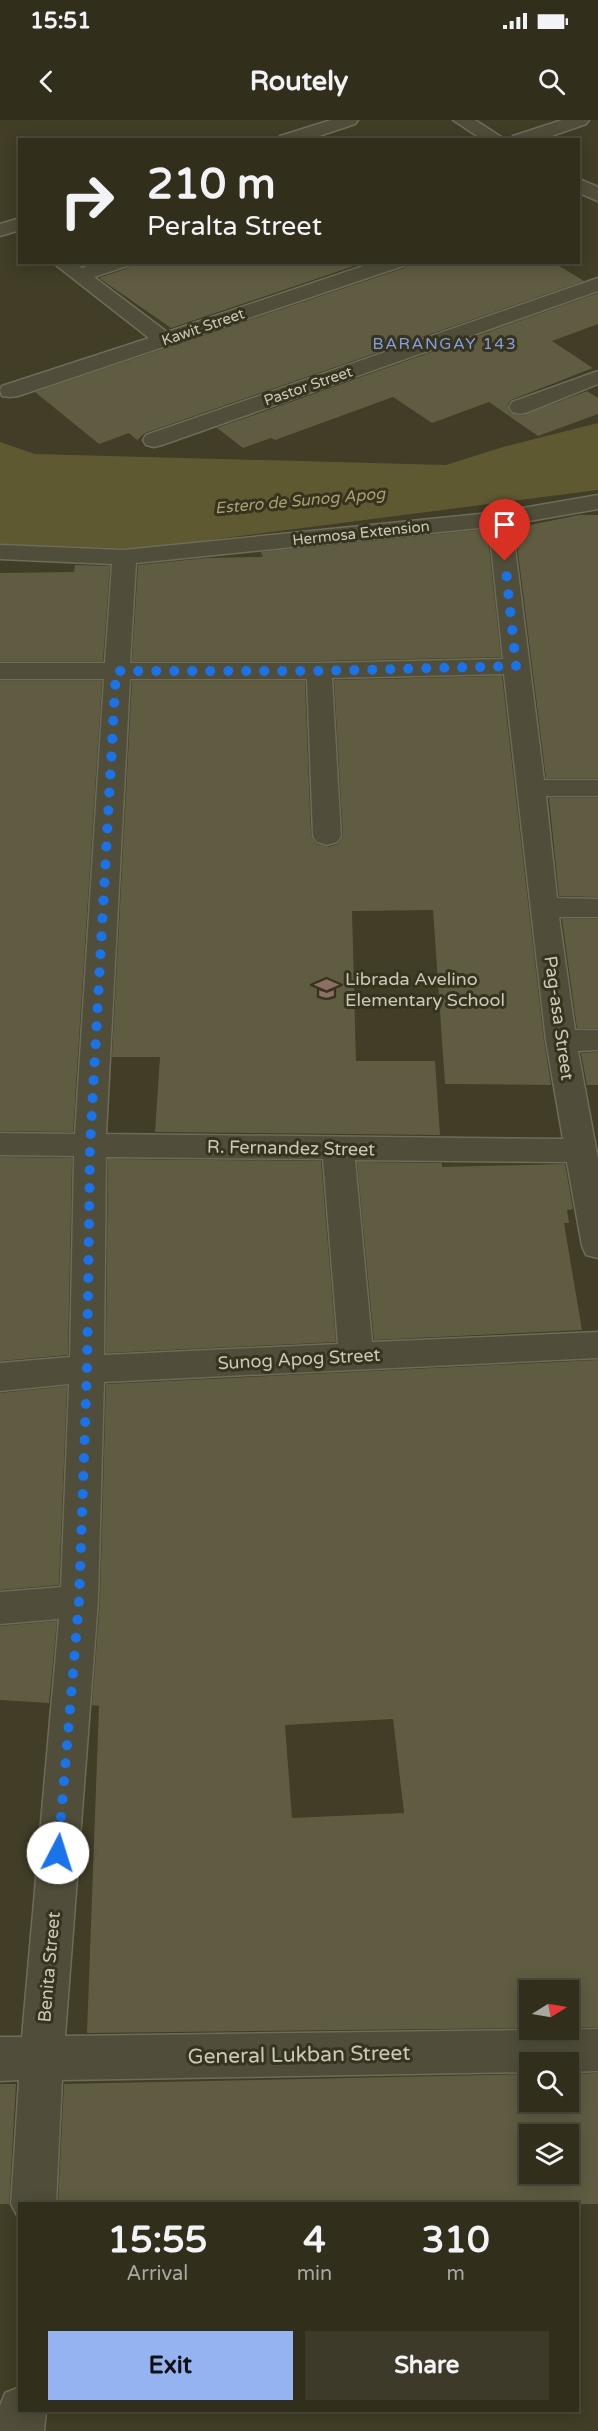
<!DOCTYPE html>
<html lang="en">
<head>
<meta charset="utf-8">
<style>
  :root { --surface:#312e1c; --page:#3d3a29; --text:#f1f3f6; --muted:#a8a8a3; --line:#4c4a3b; --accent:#95b2f1 }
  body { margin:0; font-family:"Varela Round",sans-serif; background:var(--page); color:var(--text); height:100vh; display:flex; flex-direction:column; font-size:22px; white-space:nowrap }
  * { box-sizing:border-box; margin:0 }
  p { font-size:20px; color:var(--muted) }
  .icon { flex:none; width:33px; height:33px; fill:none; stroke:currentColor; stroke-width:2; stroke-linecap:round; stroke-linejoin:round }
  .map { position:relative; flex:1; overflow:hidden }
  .sheet { position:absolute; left:18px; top:2082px; width:561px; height:210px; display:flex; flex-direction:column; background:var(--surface); border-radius:0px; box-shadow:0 3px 15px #0003,0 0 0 2px var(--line) }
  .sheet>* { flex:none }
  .banner { position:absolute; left:18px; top:18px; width:562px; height:126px; border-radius:0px; box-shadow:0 3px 15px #0003,0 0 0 2px var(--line); background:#312e1c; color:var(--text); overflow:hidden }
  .needle { width:39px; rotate:79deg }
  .fabs { position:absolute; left:519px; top:1860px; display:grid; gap:12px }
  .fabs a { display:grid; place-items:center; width:60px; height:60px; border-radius:0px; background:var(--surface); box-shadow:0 3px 15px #0003,0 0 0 2px var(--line); font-size:30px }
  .pin { position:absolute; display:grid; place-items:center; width:51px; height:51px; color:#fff; margin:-62px -26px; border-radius:50% 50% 50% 0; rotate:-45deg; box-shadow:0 0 6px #0007 }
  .pin .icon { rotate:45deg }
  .me { position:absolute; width:66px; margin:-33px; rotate:5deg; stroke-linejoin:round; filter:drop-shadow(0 0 4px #0008) }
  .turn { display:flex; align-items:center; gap:21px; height:126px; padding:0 30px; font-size:27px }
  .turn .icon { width:78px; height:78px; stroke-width:2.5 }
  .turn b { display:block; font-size:42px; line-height:51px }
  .eta { display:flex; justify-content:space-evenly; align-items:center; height:102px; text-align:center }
  .eta b { font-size:36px; font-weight:800; line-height:42px }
  .button { display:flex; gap:12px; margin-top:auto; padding:12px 30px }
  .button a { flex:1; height:69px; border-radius:0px; background:var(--accent); color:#111; font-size:24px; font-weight:800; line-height:69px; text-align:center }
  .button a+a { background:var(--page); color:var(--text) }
  .status { display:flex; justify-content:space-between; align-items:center; height:42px; padding:0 30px; background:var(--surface); direction:ltr }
  .status svg { height:16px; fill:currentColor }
  header { display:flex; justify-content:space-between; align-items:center; height:78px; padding:0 30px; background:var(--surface); font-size:27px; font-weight:800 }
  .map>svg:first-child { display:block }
  .water { fill:#5f5932 }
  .building { fill:#605c42; fill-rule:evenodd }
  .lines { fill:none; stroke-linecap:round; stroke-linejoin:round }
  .minor-casing { stroke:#6e6c58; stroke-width:3 }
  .minor { fill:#504e3a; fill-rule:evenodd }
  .route { stroke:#1a73e8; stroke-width:10; stroke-dasharray:0 18 }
  .labels { text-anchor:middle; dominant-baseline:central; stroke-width:6; stroke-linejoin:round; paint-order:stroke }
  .far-street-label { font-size:15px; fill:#cbc9b7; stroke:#36331f }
  .far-neighbourhood-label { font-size:16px; letter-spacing:1.5px; fill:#859ede; stroke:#36331f }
  .far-water-label { font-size:16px; font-style:italic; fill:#aaa170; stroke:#36331f }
  .poi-label { font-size:18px; fill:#cbc9b7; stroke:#36331f; text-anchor:start }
  .street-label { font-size:18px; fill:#cbc9b7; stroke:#36331f }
  .near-street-label { font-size:21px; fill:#cbc9b7; stroke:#36331f }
</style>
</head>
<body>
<div class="status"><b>15:51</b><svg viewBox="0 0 49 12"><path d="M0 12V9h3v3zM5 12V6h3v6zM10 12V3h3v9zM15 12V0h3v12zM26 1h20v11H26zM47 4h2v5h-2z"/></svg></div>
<header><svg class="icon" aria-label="back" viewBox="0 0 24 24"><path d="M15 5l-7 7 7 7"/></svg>Routely<svg class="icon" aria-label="search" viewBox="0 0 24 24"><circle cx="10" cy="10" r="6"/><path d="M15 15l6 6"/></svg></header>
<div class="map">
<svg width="598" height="2311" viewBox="0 0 598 2311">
  <rect width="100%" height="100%" fill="#413d26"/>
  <polygon class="water" points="598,303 598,370 139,429 0,424 0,322 35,334 446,345 503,327"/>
  <g class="building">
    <polygon points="132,142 366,142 171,208 99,158 128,148"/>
    <polygon points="408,142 553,142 584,161 145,313 137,320 129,313 99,324 35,272 404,148"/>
    <polygon points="598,173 598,204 552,221 593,248 511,280 507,286 510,293 521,296 587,271 598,278 598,294 538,316 489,282 432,303 393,277 275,320 271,318 243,328 217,308"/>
    <polygon points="579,395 598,395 598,658 546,658 515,408"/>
    <polygon points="487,409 501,537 319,541 132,541 138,445 206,438 263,437 261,432"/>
    <polygon points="75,445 110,446 103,541 0,541 0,453 74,452"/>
    <polygon points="502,556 544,921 551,965 445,964 433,790 352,791 356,941 435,941 440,1015 155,1012 160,937 112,937 132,561 305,561 311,716 316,724 328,727 338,724 343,716 334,560"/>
    <polygon points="0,561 102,561 73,1012 0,1011"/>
    <polygon points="549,678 598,678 598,777 559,776"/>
    <polygon points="562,799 598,799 598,908 577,908"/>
    <polygon points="598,932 598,965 587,965 581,933"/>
    <polygon points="0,1037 72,1038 68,1235 0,1241"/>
    <polygon points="108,1039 321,1041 336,1222 106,1233"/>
    <polygon points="357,1042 442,1043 442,1047 565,1044 573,1089 567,1090 569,1103 564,1103 582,1210 374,1220"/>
    <path d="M598,1240v667h-30v-37h-38v38l-443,5 12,-327 -7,-1 8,-104 6,-217zM393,1599l11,94 -112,5 -7,-93z"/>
    <polygon points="67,1266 59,1465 0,1470 0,1273"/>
    <polygon points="57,1501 49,1583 0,1580 0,1506"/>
    <path d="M598,1953v131h-540l6,-120 466,-10v28h38v-28zM530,2014h38v40h-38z"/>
    <polygon points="0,1964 16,1964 9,2084 0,2084"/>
  </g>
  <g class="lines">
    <defs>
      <g id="minor">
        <polygon points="331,0 358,0 355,4 307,20 278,20 280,16"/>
        <polygon points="453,0 475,0 506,20 483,20"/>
        <polygon points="562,0 589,0 586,4 540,20 511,20 513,16"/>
        <polygon points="579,59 598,67 598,81 579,73"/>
        <polygon points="20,98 20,110 0,116 0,104"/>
        <polygon points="52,142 75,142 82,148 98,142 130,142 127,146 94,157 167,212 375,142 406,142 403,146 18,276 10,277 2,276 0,270 2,266 149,218"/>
        <polygon points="598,158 598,171 162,325 154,327 146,325 143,320 146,315"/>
        <polygon points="598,251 598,264 528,292 520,294 512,292 509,287 512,282"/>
        <path d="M598,375v14l-86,15 32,256h54v16h-52l11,102 41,1v18h-39l16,113h23v20l-20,1 20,108v99l-12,-3 -4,-9 -15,-84 -212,-2 17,182 226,-10v26l-494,24 -6,219 -33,435 533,-7v42l-30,1v-10h-38v10l-468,8 -6,124h-36v17l-9,-17 8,-124 -19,1v-44h22l37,-418 -59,5v-32l61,-5 8,-203 -69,7v-28l70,-6 4,-201 -74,-1v-22l75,1 29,-455h-104v-16h105l7,-99 -112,-5v-14l124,5 376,-38zM489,407l14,132 -184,4h-189l6,-100zM504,554l42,367 17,98 -457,-5 24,-455h177l6,157 4,6 10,3 10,-3 4,-6 -9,-158zM106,1037l217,2 15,185 -234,11z"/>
        <polygon points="20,2267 20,2290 46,2290 44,2311 0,2311 0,2286 5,2273"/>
      </g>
    </defs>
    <use href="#minor" class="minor-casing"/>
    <use href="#minor" class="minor"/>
  </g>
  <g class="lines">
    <polyline class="route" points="58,1733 79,1481 87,1249 90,1026 116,551 319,551 516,546 505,441"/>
  </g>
  <defs>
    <symbol id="school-bare" viewBox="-9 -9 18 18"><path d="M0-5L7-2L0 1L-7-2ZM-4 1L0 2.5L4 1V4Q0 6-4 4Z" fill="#8d6e63" stroke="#36331f" stroke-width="2.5" paint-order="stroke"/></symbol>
  </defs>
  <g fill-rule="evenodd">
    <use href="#school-bare" x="310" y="852" width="33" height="33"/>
  </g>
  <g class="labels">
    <g class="far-street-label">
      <text transform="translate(203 207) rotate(-19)">Kawit Street</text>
      <text transform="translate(308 266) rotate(-19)">Pastor Street</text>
      <text transform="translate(361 413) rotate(-6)">Hermosa Extension</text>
    </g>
    <g class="far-neighbourhood-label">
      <text x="445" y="224">BARANGAY 143</text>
    </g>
    <g class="far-water-label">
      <text transform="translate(300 381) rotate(-5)">Estero de Sunog Apog</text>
    </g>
    <g class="poi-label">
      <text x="345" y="859">Librada Avelino<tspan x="345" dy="21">Elementary School</tspan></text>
    </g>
    <g class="street-label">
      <text transform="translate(559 898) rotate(82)">Pag-asa Street</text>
      <text transform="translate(291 1028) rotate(1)">R. Fernandez Street</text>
      <text transform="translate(299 1239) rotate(-3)">Sunog Apog Street</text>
      <text transform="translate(49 1847) rotate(-85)">Benita Street</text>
    </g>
    <g class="near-street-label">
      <text transform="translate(299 1935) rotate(-1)">General Lukban Street</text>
    </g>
  </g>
</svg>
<div class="fabs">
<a><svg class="needle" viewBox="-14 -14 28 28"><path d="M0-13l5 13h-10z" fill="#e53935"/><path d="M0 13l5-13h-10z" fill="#a8a8a3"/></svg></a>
<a><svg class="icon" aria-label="search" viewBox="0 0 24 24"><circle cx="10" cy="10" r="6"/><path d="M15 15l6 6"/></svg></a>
<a><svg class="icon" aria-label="layers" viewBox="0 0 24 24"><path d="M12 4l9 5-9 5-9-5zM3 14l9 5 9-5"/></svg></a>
</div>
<div class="pin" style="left:505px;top:441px;background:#d93025"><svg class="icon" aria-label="arrive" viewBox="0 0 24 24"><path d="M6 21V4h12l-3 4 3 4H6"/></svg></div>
<svg class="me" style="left:58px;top:1733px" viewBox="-20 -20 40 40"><circle r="19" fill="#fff"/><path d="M0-13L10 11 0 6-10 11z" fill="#1a73e8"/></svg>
<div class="banner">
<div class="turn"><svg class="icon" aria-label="right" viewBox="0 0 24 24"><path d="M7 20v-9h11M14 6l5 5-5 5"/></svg><div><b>210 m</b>Peralta Street</div></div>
</div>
<section class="sheet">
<div class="eta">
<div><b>15:55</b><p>Arrival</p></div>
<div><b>4</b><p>min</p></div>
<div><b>310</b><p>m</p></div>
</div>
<div class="button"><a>Exit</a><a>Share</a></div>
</section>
</div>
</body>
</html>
